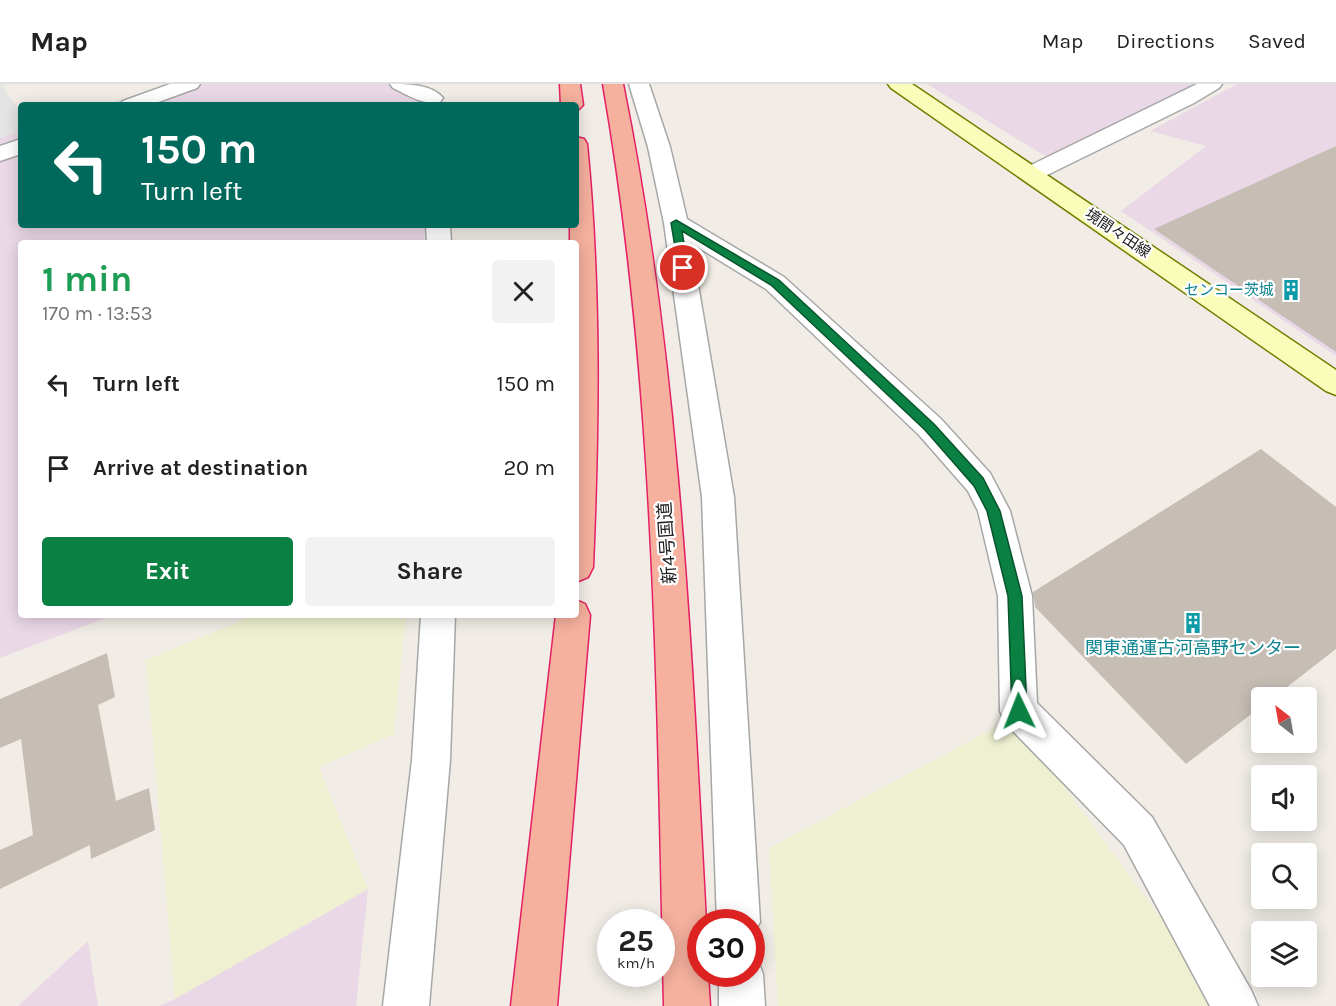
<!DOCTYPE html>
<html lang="en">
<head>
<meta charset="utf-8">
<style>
  :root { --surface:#fff; --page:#f2f2f2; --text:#222; --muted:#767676; --line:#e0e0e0; --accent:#0b8043 }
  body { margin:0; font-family:Karla,"Noto Sans JP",sans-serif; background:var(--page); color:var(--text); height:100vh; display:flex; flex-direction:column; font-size:22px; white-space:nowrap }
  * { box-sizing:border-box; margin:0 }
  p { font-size:20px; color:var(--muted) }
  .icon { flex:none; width:33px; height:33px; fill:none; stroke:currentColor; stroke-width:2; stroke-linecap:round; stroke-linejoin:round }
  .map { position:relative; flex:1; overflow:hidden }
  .panel { position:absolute; left:18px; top:156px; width:561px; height:378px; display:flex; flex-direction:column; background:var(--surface); border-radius:6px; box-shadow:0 3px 15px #0003 }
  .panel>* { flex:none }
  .guide { position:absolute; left:18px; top:18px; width:561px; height:126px; border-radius:6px; box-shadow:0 3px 15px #0003; background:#00695c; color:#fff; overflow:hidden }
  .needle { width:39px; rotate:329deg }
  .controls { position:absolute; left:1251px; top:603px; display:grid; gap:12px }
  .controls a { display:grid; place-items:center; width:66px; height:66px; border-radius:6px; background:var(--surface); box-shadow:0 3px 15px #0003; font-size:30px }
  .speed { position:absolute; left:597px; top:825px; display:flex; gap:12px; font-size:30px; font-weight:700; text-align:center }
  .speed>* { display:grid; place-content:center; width:78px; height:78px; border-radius:50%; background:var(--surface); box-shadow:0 3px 15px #0003; line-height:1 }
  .speed small { font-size:15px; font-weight:400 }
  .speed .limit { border:9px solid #d22; background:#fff; color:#111 }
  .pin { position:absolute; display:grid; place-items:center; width:51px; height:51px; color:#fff; margin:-26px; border:3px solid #fff; border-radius:50%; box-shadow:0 2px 6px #0007 }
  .me { position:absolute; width:66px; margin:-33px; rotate:358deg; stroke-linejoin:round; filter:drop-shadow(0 0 4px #0008) }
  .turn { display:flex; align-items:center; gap:21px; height:126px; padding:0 24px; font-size:27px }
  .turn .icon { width:78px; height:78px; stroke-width:2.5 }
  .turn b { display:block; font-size:42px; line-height:51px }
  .round { display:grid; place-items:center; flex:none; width:63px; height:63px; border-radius:6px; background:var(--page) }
  .headline { display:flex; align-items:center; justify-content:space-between; height:102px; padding:0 24px }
  h1 { font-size:36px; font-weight:700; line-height:45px; color:#1e9e55 }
  .button { display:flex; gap:12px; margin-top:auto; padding:12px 24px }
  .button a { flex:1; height:69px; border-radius:6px; background:var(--accent); color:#fff; font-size:24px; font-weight:700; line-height:69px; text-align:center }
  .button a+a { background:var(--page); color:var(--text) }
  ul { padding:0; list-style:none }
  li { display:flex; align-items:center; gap:18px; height:84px; padding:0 24px }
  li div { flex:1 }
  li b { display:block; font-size:22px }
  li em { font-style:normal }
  header { display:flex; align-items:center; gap:36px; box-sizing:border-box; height:84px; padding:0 30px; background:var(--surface); border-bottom:2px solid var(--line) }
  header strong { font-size:28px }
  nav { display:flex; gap:33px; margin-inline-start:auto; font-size:21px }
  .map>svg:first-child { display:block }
  .industrial { fill:#ead8e7 }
  .farmland { fill:#eef0d1 }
  .parking { fill:#e4e4e4 }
  .building { fill:#c6bdb5 }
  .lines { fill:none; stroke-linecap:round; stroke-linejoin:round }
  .minor-casing { stroke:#a7a7a7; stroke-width:3 }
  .secondary-casing { stroke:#727e00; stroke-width:3 }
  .trunk-casing { stroke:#e41f64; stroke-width:3 }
  .minor { fill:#fff; fill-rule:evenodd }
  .secondary { fill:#fafdb9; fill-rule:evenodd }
  .trunk { fill:#f5b09e; fill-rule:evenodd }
  .route { fill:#0b8043; stroke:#07532c; stroke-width:1.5 }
  .labels { text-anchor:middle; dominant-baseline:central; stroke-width:4.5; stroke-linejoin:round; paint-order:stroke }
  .far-street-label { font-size:15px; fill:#202020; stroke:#fff }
  .far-culture-label { font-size:15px; fill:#0d838f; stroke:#fff; text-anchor:end }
  .street-label { font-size:18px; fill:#202020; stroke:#fff }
  .culture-label { font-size:18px; fill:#0d838f; stroke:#fff }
</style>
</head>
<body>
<header>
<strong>Map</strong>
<nav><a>Map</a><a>Directions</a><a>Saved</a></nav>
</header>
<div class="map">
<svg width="1336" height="922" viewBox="0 0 1336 922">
  <rect width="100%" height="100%" fill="#f1ede6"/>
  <g class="industrial">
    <polygon points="174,0 406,0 429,8 429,21 104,21"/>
    <polygon points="927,0 1212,0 1055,78"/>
    <polygon points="1237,0 1336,0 1336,272 1121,127 1206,62 1150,47"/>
    <polygon points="21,46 21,141 425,141 424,159 21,159 21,531 114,531 0,574 0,52"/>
    <polygon points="368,805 356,922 159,922 175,915"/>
    <polygon points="88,857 98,922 18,922"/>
  </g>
  <g class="farmland">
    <polygon points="255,531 406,531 394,650 319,683 368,805 175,915 146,576"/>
    <polygon points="1013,634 1226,922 778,922 769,764"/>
  </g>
  <polygon class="parking" points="0,0 8,0 2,2 21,29 21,48 0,54"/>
  <g class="building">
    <polygon points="1336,62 1336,268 1154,145"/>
    <polygon points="1261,365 1336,423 1336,565 1273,614 1262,614 1262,622 1186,680 1035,523 1033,508"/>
    <polygon points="107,569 115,613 98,621 116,717 149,704 155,746 91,775 90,761 0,805 0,766 33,751 21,655 0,664 0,615"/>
  </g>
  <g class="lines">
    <defs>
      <g id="minor">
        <polygon points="170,0 200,0 197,4 150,21 119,21 123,17"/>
        <path d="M390,0c17,0 42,0 53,14l-3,4c-15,4 -33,-7 -47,-14z"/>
        <polygon points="629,0 649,0 670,63 687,135 784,193 941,335 990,389 1010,427 1032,512 1037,619 1152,733 1251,906 1258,922 1210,922 1124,761 1006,640 1000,627 998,512 978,427 968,407 919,351 766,205 691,159 734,413 760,838 752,854 752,838 717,838 702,413 664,139 648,63"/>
        <polygon points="1197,0 1222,0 1219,4 1194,19 1039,95 1031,97 1023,95 1020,90 1023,85"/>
        <polygon points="21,55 21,70 0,77 0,62"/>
        <polygon points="426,141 450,141 451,159 427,159"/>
        <polygon points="421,531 455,531 450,676 429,922 383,922 412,676"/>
        <polygon points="752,872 757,874 763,890 765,922 719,922 719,890 752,890"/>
      </g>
      <polygon id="secondary" points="888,0 912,0 1336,286 1336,311 1326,307 891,4"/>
      <g id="trunk">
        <polygon points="560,0 580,0 583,21 579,25 576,26 576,21 561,21"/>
        <path d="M603,0h20c56,276 68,558 83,838h-6v52h8l2,32h-46c-7,-308 -8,-618 -61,-922z"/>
        <path d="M576,53l8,2 3,5c14,141 12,282 6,423l-5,10 -12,5v-339h-6v-18h6z"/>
        <polygon points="576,516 585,520 590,531 557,922 511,922 556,531 576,531"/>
      </g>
    </defs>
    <use href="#minor" class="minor-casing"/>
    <use href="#secondary" class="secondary-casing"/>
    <use href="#trunk" class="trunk-casing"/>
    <use href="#minor" class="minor"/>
    <use href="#secondary" class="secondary"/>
    <use href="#trunk" class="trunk"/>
  </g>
  <polygon class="route" points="676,136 779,196 934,340 983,394 1000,427 1022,512 1027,627 1025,632 1019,634 1014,632 1012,627 1008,512 987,427 974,402 925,346 771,201 682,147 688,184 686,187 679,187 671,139"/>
  <defs>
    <symbol id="building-bare" viewBox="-9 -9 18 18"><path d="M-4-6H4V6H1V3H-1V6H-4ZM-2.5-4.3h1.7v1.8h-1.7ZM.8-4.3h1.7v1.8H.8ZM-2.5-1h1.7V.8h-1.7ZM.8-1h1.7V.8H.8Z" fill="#0f9aa8" stroke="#fff" stroke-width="2.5" paint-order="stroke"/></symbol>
  </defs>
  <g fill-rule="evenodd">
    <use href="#building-bare" x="1276" y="191" width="30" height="30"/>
    <use href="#building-bare" x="1178" y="524" width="30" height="30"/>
  </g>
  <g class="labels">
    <g class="far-street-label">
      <text transform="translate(1118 149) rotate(34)">境間々田線</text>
    </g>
    <g class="far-culture-label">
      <text x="1274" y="206">センコー茨城</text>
    </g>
    <g class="street-label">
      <text transform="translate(667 459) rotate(-94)">新4号国道</text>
    </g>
    <g class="culture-label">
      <text x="1193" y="564">関東通運古河高野センター</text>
    </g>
  </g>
</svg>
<div class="controls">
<a><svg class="needle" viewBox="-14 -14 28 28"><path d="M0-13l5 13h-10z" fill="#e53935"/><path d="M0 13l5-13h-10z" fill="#767676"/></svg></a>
<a><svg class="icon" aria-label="sound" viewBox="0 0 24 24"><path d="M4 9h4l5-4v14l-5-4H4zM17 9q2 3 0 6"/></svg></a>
<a><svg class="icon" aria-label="search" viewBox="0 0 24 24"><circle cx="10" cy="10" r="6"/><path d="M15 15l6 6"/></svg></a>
<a><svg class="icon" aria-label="layers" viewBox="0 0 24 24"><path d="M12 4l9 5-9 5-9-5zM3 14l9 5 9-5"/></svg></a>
</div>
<div class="speed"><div>25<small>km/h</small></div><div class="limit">30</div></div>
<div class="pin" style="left:683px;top:184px;background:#d93025"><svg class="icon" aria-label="arrive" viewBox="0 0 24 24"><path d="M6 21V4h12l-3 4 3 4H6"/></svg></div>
<svg class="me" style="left:1019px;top:627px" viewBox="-20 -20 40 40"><path d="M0-17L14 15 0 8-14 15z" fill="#0b8043" stroke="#fff" stroke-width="4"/></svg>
<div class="guide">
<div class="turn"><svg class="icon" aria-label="left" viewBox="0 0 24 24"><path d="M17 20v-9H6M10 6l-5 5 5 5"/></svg><div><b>150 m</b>Turn left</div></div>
</div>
<section class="panel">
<div class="headline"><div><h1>1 min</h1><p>170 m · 13:53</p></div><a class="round"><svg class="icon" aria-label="close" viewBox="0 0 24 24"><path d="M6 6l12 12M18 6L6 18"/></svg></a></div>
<ul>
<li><svg class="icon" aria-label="left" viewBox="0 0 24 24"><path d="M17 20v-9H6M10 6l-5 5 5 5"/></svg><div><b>Turn left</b></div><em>150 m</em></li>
<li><svg class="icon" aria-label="arrive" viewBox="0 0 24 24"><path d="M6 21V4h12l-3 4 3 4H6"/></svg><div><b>Arrive at destination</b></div><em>20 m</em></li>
</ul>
<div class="button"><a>Exit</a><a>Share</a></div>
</section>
</div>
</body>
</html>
